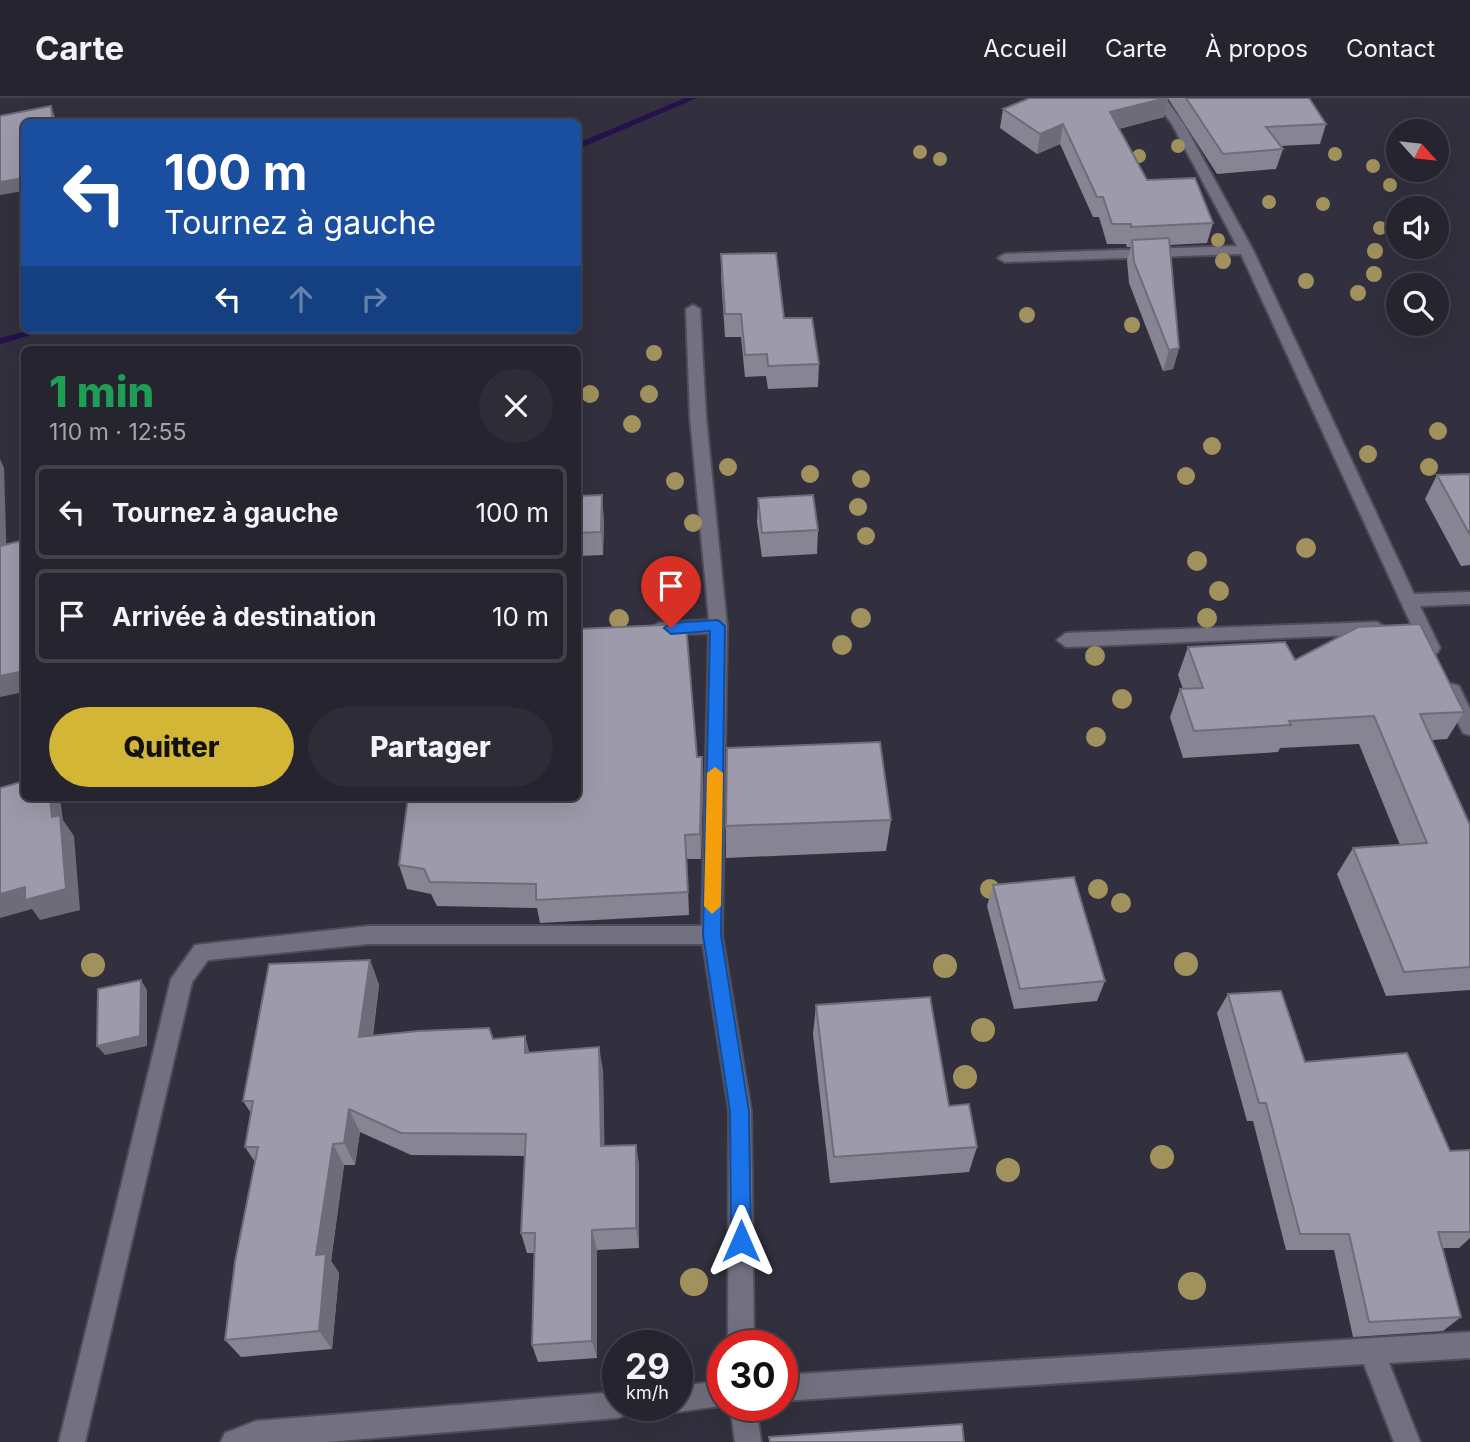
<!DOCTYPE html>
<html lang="fr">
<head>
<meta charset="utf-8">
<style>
  :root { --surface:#26242e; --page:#2e2c36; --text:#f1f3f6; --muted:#a4a4aa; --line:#42414a; --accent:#d3b635 }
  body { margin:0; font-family:Inter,sans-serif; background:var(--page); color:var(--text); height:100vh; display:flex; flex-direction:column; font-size:26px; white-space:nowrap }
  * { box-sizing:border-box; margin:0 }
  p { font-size:23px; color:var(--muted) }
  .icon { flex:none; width:38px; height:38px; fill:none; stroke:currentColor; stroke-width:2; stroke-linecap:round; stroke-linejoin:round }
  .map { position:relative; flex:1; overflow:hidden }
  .drawer { position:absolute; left:21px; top:248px; width:560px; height:455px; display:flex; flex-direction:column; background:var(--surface); border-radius:10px; box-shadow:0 7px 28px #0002,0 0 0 2px var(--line) }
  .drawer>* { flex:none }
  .top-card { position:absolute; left:21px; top:21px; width:560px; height:214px; border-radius:10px; box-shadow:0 7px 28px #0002,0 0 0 2px var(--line); background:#1a4fa0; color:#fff; overflow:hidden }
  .needle { width:46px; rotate:117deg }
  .tools { position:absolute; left:1386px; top:21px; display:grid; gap:14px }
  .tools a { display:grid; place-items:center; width:63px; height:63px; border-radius:50%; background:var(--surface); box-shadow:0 7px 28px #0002,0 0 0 2px var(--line); font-size:35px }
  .speed { position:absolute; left:602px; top:1232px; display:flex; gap:14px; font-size:35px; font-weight:700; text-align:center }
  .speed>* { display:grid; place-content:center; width:91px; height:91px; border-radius:50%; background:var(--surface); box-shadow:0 7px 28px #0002,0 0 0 2px var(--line); line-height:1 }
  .speed small { font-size:18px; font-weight:400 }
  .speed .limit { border:10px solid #d22; background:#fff; color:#111 }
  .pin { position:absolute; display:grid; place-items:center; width:60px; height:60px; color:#fff; margin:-72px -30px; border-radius:50% 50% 50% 0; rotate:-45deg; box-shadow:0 0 7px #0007 }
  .pin .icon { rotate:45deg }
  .me { position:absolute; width:77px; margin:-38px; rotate:0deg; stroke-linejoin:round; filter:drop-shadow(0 0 5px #0008) }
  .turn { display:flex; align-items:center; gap:24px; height:147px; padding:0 28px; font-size:32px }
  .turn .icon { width:91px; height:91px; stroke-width:2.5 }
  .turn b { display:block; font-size:49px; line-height:60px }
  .lanes { display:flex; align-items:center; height:66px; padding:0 28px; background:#0003; justify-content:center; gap:35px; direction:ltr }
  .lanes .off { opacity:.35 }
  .round { display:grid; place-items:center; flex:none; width:74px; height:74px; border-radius:37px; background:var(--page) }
  .summary { display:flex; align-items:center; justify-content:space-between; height:119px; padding:0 28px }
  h1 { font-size:42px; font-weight:800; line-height:52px; color:#1e9e55 }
  .button { display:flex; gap:14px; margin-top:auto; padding:14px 28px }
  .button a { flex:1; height:80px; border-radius:42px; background:var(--accent); color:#111; font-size:28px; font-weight:800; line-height:80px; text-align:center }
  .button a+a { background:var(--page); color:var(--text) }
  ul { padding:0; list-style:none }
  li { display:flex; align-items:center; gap:21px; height:94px; margin:0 14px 10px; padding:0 14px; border:4px solid var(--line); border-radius:10px }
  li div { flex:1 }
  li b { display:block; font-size:26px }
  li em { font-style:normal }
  header { display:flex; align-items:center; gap:42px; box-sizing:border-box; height:98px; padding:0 35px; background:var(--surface); border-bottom:2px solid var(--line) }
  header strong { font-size:33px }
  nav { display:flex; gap:38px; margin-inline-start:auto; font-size:24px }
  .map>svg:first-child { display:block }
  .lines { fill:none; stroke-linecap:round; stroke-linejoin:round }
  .stream { fill:#24124c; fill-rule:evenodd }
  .minor-casing { stroke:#4f4d59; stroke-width:4 }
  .minor { fill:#737181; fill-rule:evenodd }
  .tree { fill:#a1915d }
  .wall { fill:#878593 }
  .shaded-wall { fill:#6e6c78 }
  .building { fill:#9d9bab; stroke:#6e6c78; stroke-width:2 }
  .route { fill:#1a73e8; stroke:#114b97; stroke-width:2 }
  .slow { fill:#f59e0b }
</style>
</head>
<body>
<header>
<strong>Carte</strong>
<nav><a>Accueil</a><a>Carte</a><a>À propos</a><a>Contact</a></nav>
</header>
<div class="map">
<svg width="1470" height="1344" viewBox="0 0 1470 1344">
  <rect width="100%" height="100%" fill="#32303e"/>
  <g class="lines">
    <g class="stream">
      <polygon points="685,0 697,0 578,51 578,45"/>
      <polygon points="34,231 52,231 0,246 0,240"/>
    </g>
    <defs>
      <g id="minor">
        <polygon points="1153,0 1165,0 1184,26 1253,152 1414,496 1470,494 1470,506 1420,508 1440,550 1437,555 1431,557 1422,550 1241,156 1005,164 998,160 1005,156 1237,148 1172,26"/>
        <polygon points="693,207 700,211 706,319 727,528 722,837 751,1013 754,1248 728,1248 729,1013 703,846 369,846 208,862 192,884 85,1344 59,1344 171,881 195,847 369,828 702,828 709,535 659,537 650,531 659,525 709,522 690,319 686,211"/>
        <polygon points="1377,524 1386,530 1377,536 1066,549 1057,542 1066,535"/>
        <polygon points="1452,586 1459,588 1470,611 1470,637 1463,635 1443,593"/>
        <polygon points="1470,1234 1470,1260 1389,1265 1420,1344 1394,1344 1364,1266 782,1303 782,1277"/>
        <polygon points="723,1283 723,1307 727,1307 677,1314 668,1310 667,1307 677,1307 677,1288"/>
        <polygon points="618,1294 618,1307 631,1307 627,1316 618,1320 327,1344 221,1344 225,1335 256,1323"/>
        <polygon points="730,1307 756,1307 761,1344 735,1344"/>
      </g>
    </defs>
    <use href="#minor" class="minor-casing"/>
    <use href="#minor" class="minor"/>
  </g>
  <g class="tree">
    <circle cx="1178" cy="48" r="7"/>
    <circle cx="920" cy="54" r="7"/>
    <circle cx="1335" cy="56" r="7"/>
    <circle cx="1139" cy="58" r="7"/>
    <circle cx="940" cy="61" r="7"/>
    <circle cx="1373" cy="68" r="7"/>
    <circle cx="1390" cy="87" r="7"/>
    <circle cx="1269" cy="104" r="7"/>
    <circle cx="1323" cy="106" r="7"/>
    <circle cx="1380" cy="130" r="7"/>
    <circle cx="1218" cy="142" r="7"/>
    <circle cx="1375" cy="153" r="8"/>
    <circle cx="1223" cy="163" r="8"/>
    <circle cx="1374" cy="176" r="8"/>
    <circle cx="1306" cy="183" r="8"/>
    <circle cx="1358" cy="195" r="8"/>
    <circle cx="1027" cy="217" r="8"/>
    <circle cx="1132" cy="227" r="8"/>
    <circle cx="654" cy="255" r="8"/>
    <circle cx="590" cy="296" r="9"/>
    <circle cx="649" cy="296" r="9"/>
    <circle cx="632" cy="326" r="9"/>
    <circle cx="1438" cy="333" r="9"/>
    <circle cx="1212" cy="348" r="9"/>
    <circle cx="1368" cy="356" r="9"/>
    <circle cx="728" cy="369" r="9"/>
    <circle cx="1429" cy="369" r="9"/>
    <circle cx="810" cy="376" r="9"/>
    <circle cx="1186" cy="378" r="9"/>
    <circle cx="861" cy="381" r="9"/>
    <circle cx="675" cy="383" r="9"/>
    <circle cx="858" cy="409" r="9"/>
    <circle cx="693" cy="425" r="9"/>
    <circle cx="866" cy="438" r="9"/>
    <circle cx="1306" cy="450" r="10"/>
    <circle cx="1197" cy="463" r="10"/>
    <circle cx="1219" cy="493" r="10"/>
    <circle cx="666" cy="496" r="10"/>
    <circle cx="861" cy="520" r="10"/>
    <circle cx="1207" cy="520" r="10"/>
    <circle cx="619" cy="521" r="10"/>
    <circle cx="842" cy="547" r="10"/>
    <circle cx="1095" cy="558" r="10"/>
    <circle cx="1122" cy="601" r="10"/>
    <circle cx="1096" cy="639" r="10"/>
    <circle cx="990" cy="791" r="10"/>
    <circle cx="1098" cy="791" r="10"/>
    <circle cx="1121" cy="805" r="10"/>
    <circle cx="1186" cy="866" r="12"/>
    <circle cx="93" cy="867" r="12"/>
    <circle cx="945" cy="868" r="12"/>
    <circle cx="983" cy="932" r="12"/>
    <circle cx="965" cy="979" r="12"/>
    <circle cx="1162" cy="1059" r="12"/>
    <circle cx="1008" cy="1072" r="12"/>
    <circle cx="694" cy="1184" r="14"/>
    <circle cx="1192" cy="1188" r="14"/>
  </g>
  <g class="wall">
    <polygon points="1030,0 1309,0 1326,26 1320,46 1280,48 1283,51 1276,71 1217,76 1168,0 1164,19 1119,31 1147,82 1213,125 1207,145 1169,147 1179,250 1173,271 1163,273 1129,185 1127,162 1131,149 1127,149 1126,146 1107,146 1099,119 1093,119 1060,46 1037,56 1000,30 1003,11"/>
    <polygon points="721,156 784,220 819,266 818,289 768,291 766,278 745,279 741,239 725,239 721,179"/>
    <polygon points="1470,376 1470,467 1461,468 1425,401 1437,377"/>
    <polygon points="578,398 604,421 603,457 578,458"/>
    <polygon points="758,400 818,432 817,456 762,459 757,424"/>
    <polygon points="1188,549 1295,562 1464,614 1447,641 1432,642 1470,727 1470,892 1386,898 1337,776 1353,750 1400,747 1359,646 1280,650 1278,654 1183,660 1170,619 1180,591 1183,591 1178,577"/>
    <polygon points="697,659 702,659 703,684 701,761 687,761 689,817 540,825 537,810 437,808 431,796 407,791 399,767"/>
    <polygon points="891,722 886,753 726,760 726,728"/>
    <polygon points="993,787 1105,883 1097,903 1014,911 987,808"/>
    <polygon points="370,862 379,887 373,938 493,941 525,938 529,954 603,972 604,1048 636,1047 639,1068 639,1150 597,1152 597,1260 538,1264 532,1247 535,1155 527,1155 521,1135 525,1058 411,1057 360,1034 355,1067 344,1067 331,1163 339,1175 332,1251 241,1259 225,1242 255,1064 245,1049 251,1015 243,1003"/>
    <polygon points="1228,896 1305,964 1450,1053 1470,1052 1470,1140 1459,1150 1442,1150 1461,1219 1443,1233 1353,1239 1334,1152 1286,1152 1253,1023 1247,1023 1217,915"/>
    <polygon points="816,907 949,1008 977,1049 969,1074 830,1085 813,936"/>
  </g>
  <g class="shaded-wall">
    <polygon points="1166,0 1168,0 1164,19 1105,34 1110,14"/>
    <polygon points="51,8 55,19 56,24 53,24"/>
    <polygon points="1063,26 1060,46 1037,56 1040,36"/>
    <polygon points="24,80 24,93 0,97 0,84"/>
    <polygon points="1179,250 1173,271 1163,273 1169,252"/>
    <polygon points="0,361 4,370 7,468 0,456"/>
    <polygon points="602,397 604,421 603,457 601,434"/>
    <polygon points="24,573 24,594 0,599 0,578"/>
    <polygon points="702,659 703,684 701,761 700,736"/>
    <polygon points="50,700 60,700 63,722 74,738 80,812 40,822 32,811 0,820 0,796 52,719"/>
    <polygon points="370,862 379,887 369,963 359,939"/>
    <polygon points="141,882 147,892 147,948 105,957 97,948"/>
    <polygon points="525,938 531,962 525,955"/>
    <polygon points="599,949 603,972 605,1070 601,1048"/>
    <polygon points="349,1011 360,1034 355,1067 344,1045"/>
    <polygon points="333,1046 344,1067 331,1163 339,1175 332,1251 319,1233 316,1157"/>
    <polygon points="636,1047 639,1068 639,1150 636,1130"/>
    <polygon points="592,1132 597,1152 597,1260 592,1243"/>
  </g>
  <g class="building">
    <polygon points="1030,0 1166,0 1110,14 1147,82 1195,80 1213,125 1131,129 1131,126 1112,126 1103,99 1097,99 1063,26 1040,36 1003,11"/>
    <polygon points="1186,0 1309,0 1326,26 1266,29 1283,51 1223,56"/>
    <polygon points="51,8 53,24 24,24 24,80 0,84 0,18"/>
    <polygon points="1169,140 1179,250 1169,252 1134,164 1132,142"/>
    <polygon points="776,155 784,220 812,220 819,266 768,268 767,256 745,257 741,216 725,216 721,156"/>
    <polygon points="1470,376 1470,437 1437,377"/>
    <polygon points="602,397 601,434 578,435 578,398"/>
    <polygon points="813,397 818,432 762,435 758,400"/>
    <polygon points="24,442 24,573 0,578 0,448"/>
    <polygon points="686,526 697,659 702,659 700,736 685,737 688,794 536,802 536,786 430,784 424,771 399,767 408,700 578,700 578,531"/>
    <polygon points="1420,526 1464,614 1420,616 1470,727 1470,869 1404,874 1353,750 1427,745 1374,618 1289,623 1291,627 1194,633 1180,591 1203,590 1188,549 1285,544 1295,562 1358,529"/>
    <polygon points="880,644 891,722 726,728 727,650"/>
    <polygon points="24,683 24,700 50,700 52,719 60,717 66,791 25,802 25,789 0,796 0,690"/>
    <polygon points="1074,779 1105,883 1020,891 993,787"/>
    <polygon points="370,862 359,939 418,933 489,930 493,941 525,938 525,955 599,949 601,1048 636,1047 636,1130 592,1132 592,1243 532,1247 535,1135 521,1135 526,1036 401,1035 349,1011 344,1045 333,1046 316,1157 326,1156 319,1233 225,1242 235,1164 258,1049 245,1049 253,1003 243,1003 269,866"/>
    <polygon points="141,882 140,938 97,948 98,891"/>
    <polygon points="1281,893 1305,964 1407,955 1450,1053 1470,1052 1470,1134 1438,1134 1461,1219 1369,1224 1349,1136 1300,1136 1266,1005 1259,1005 1228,896"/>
    <polygon points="930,899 949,1008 969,1006 977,1049 834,1059 816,907"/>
    <polygon points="962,1326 964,1344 770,1344 769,1339"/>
  </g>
  <polygon class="route" points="718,522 725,528 721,837 749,1013 751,1143 748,1150 741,1153 734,1150 731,1143 730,1013 703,837 710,533 671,536 664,530 671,525"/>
  <polygon class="slow" points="715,669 723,675 721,808 712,816 704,808 707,675"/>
</svg>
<div class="tools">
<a><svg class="needle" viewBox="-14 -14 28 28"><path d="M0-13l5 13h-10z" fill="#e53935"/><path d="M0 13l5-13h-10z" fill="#a4a4aa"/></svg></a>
<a><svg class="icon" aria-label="sound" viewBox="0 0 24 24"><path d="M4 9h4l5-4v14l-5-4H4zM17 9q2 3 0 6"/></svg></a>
<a><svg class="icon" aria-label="search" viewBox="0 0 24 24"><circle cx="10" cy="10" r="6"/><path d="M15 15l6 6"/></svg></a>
</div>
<div class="speed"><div>29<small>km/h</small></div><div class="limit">30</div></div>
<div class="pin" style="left:671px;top:530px;background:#d93025"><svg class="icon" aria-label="arrive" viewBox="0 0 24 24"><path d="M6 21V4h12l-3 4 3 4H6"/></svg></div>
<svg class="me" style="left:741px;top:1143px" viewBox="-20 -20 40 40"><path d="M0-17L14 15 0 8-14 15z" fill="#1a73e8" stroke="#fff" stroke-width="4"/></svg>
<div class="top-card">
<div class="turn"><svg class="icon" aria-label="left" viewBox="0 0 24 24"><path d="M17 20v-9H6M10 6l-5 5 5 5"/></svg><div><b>100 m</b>Tournez à gauche</div></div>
<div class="lanes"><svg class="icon" aria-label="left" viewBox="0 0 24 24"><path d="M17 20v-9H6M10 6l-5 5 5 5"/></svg><svg class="icon off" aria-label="ahead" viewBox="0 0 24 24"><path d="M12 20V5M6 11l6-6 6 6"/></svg><svg class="icon off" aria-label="right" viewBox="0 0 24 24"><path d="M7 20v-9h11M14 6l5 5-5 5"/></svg></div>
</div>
<section class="drawer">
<div class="summary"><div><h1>1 min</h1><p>110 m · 12:55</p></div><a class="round"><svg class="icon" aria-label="close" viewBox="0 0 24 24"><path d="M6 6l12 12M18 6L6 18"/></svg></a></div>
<ul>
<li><svg class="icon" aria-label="left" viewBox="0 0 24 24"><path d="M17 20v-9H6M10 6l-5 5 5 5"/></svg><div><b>Tournez à gauche</b></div><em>100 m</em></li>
<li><svg class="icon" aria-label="arrive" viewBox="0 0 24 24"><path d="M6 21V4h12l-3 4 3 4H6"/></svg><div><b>Arrivée à destination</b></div><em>10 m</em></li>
</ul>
<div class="button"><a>Quitter</a><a>Partager</a></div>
</section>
</div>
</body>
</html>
